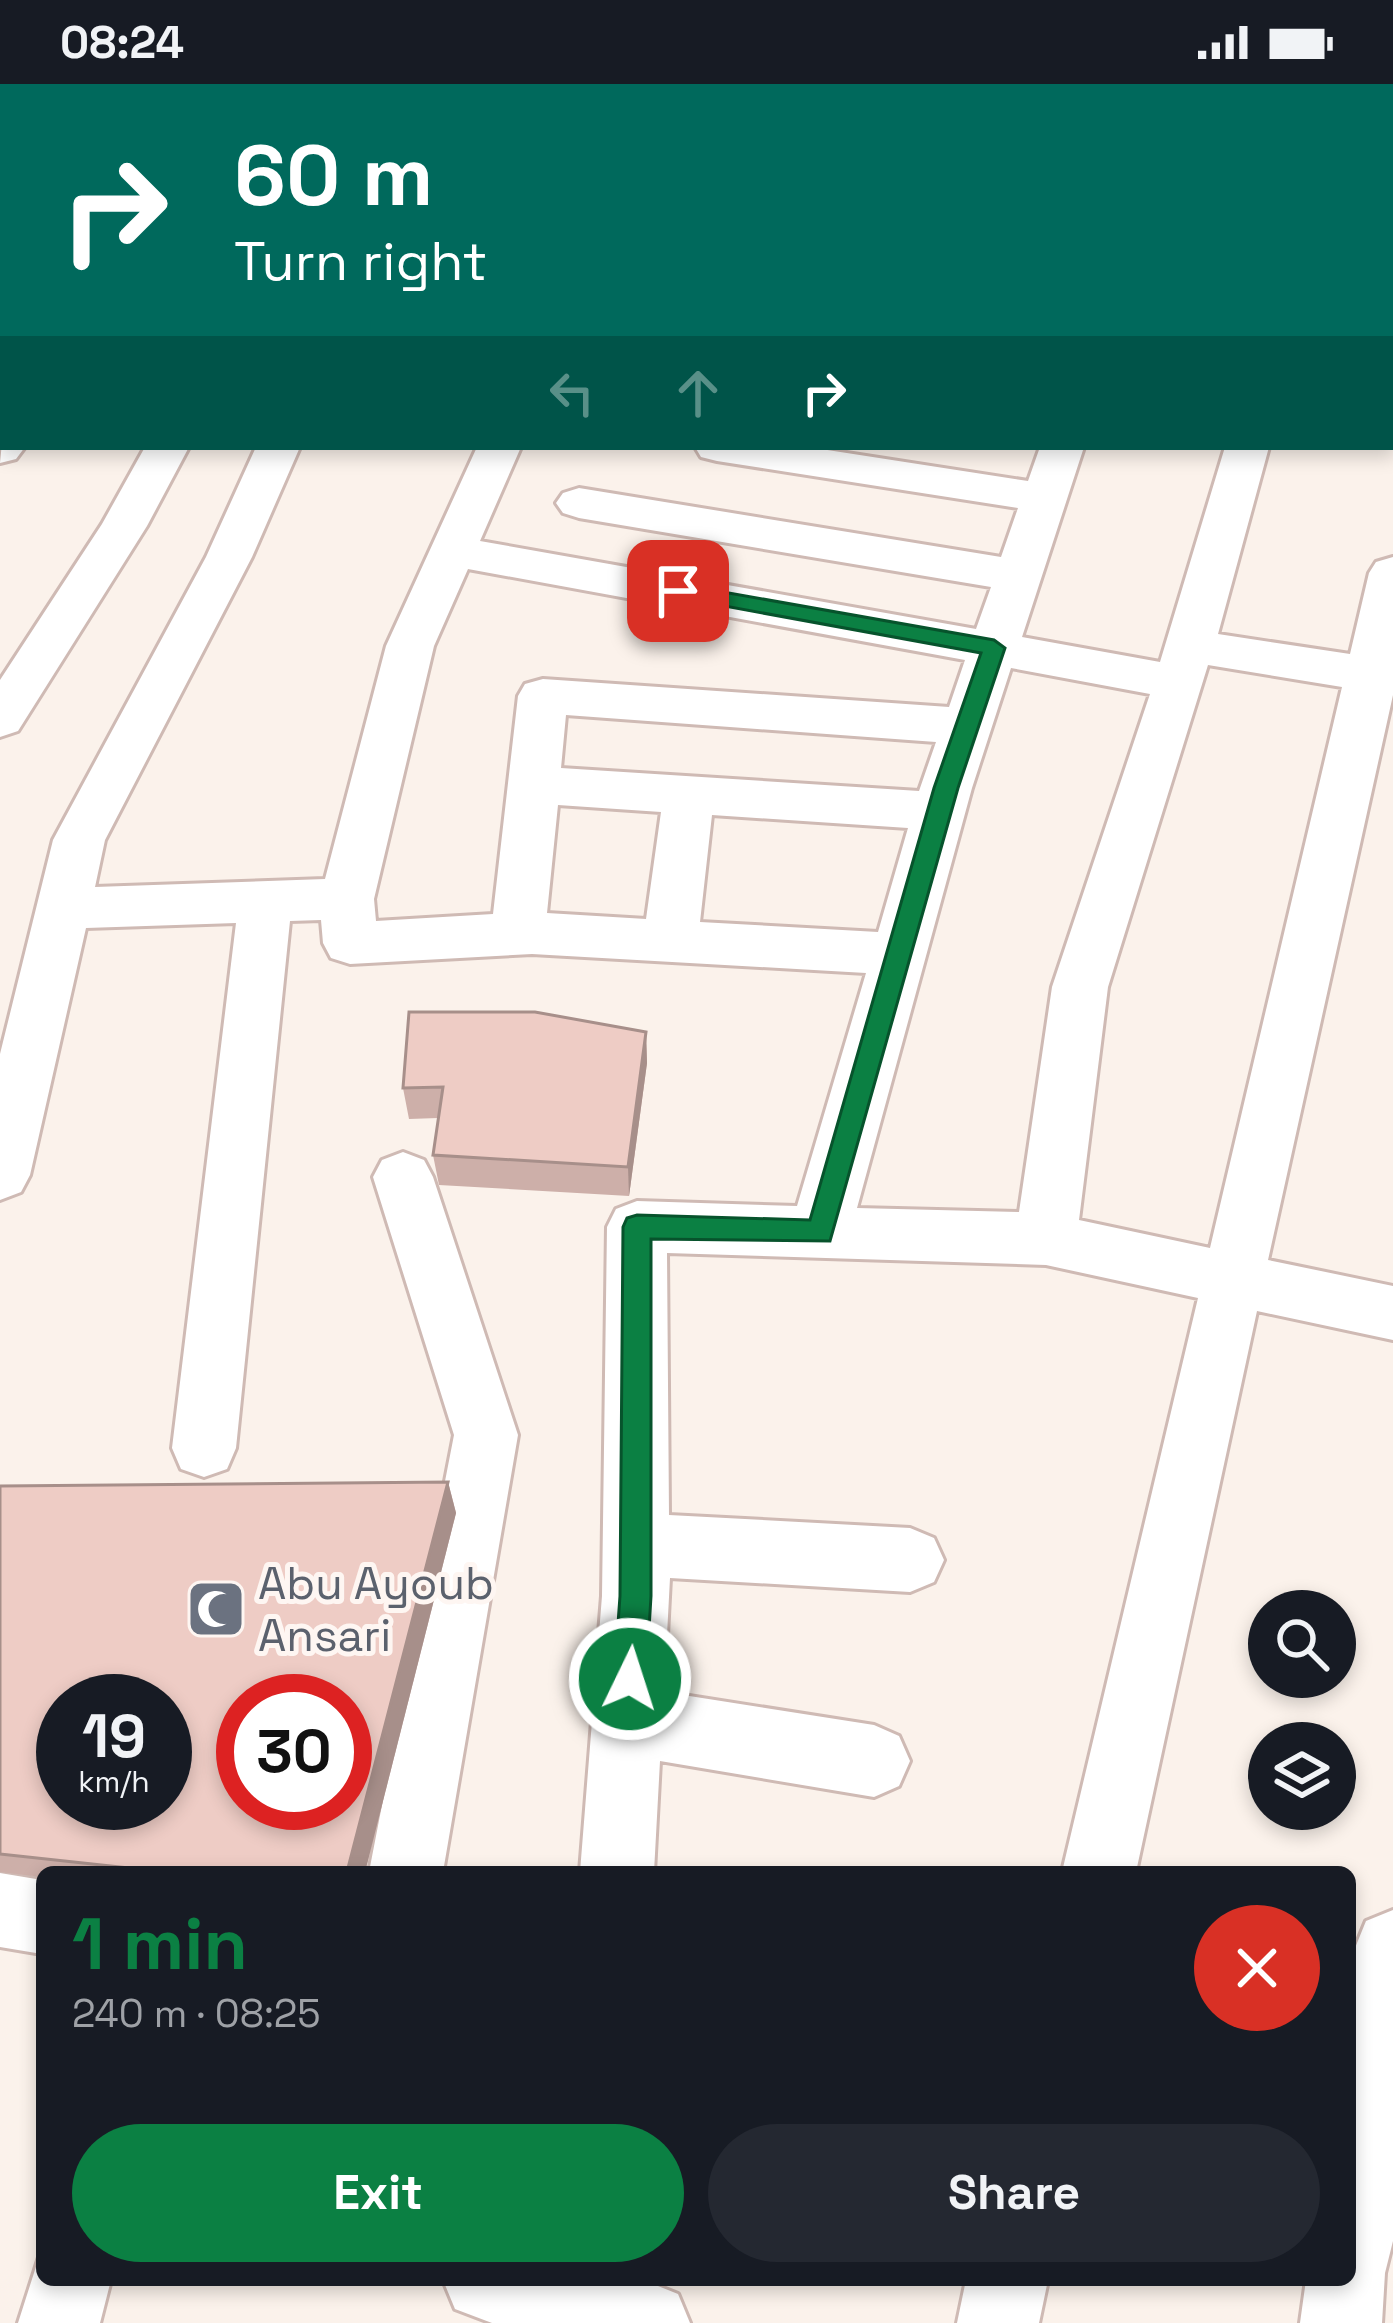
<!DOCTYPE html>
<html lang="en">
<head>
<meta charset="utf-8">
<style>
  :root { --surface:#171b24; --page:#242831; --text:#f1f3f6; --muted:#9ea1a6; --accent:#0b8043 }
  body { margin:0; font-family:"Space Grotesk",sans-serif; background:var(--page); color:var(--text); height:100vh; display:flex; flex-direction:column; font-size:45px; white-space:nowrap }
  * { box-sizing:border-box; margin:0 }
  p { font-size:39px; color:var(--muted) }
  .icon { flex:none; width:66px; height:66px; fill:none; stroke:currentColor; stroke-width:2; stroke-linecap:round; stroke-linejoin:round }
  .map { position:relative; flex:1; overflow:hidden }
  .sheet { position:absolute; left:36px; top:1782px; width:1320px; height:420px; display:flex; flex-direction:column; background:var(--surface); border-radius:18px; box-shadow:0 6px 18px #0003 }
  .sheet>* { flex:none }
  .banner { position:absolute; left:0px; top:0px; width:1395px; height:366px; box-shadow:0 6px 18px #0003; background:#00695c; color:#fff; overflow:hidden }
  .controls { position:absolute; left:1248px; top:1506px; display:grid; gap:24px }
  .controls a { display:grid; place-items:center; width:108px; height:108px; border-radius:50%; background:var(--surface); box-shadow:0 6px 18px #0003; font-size:60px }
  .speed { position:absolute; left:36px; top:1590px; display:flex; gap:24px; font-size:60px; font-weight:700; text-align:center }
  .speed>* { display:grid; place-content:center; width:156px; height:156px; border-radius:50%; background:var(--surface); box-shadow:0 6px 18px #0003; line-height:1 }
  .speed small { font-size:30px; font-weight:400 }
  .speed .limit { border:18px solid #d22; background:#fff; color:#111 }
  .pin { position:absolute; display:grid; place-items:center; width:102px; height:102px; color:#fff; margin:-51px; border-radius:24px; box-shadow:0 6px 18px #0006 }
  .me { position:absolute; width:132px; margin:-66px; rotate:4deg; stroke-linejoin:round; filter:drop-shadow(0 0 9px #0008) }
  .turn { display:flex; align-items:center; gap:42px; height:252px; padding:0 36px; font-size:54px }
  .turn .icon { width:156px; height:156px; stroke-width:2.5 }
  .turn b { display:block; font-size:84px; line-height:102px }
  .lanes { display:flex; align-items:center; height:114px; padding:0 36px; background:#0003; justify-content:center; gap:60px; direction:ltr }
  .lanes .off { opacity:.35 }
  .round { display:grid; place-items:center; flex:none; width:126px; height:126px; border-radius:63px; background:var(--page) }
  .head { display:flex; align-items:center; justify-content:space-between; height:204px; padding:0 36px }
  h1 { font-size:72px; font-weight:800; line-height:90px; color:var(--accent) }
  .cta { display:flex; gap:24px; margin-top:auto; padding:24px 36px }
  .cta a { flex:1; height:138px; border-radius:72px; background:var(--accent); color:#fff; font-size:48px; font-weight:800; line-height:138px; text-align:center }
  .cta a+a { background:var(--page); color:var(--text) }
  .status { display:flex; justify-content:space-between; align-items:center; height:84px; padding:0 60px; background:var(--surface); direction:ltr }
  .status svg { height:33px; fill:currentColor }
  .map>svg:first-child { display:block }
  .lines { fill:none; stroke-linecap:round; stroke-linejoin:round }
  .minor-casing { stroke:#cfbab4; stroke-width:6 }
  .minor { fill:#fff; fill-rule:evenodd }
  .wall { fill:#cdafa9 }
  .shaded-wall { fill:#a78f8a }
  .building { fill:#eeccc5; stroke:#a78f8a; stroke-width:3; fill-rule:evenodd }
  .route { fill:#0b8043; stroke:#07532c; stroke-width:3 }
  .labels { text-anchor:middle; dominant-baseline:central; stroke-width:10; stroke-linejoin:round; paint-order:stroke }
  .worship-label { font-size:45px; fill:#5b616d; stroke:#fef6f2; text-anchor:start }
</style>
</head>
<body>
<div class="status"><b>08:24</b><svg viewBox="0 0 49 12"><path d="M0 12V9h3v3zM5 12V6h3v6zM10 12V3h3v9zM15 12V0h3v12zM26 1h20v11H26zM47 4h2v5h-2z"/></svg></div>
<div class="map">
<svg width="1393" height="2239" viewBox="0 0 1393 2239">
  <rect width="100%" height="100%" fill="#fbf2eb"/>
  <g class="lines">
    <defs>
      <g id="minor">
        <polygon points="311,0 349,0 309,3"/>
        <polygon points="425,0 464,0 423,3"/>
        <polygon points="553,0 591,0 551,3"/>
        <polygon points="825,0 878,0 880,3 827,3"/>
        <rect x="1190" y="0" width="38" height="3"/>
        <polygon points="1325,0 1363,0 1324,3"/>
        <polygon points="3,106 3,133 0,134 0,107"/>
        <rect x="1392" y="132" width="1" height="24"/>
        <rect x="0" y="213" width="3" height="26"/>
        <rect x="0" y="306" width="3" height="26"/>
        <polygon points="3,348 3,363 25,363 16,375 0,379"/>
        <polygon points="145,363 189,363 147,442 18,647 0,653 0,596 102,440"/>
        <path d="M256,363h44l-48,110 -147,283 -10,47 230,-8 61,-233 91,-199h44l-41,94 496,88 15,-42 -412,-69 -16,-5 -7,-10 7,-10 16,-5 422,69 17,-49 -301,-47 -16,-4 -6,-10h113l220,34 12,-34h44l-62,190 138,25 65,-215h44l-51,187 132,20 19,-81 7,-11 17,-5v138l-125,565 125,26v54l-136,-29 -121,561h-74l136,-574 -152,-33 -379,-12 2,262 241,13 24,10 10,22 -10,22 -24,10 -240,-14 -6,114 210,33 25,11 11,25 -11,25 -25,11 -214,-36 -6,111h-74l22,-276 5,-369 9,-18 21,-8 160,5 69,-233 -334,-19 -182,10 -19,-6 -8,-15 -2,-23 -31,1 -54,527 -9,21 -23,8 -23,-8 -9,-21 64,-525 -150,5 -56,247 -9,17 -21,8v-146l53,-214 153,-283zM468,485l497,91 -16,47 -406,-28 -18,5 -7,12 -25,218 -117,7 -2,-22 60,-253zM1208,581l134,22 -132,561 -131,-28 29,-233zM1011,584l139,26 -98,293 -33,225 -162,-4 115,-420zM566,631l370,27 -17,49 -358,-23zM558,721l103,7 -15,107 -99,-6zM712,731l196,13 -30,104 -178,-10z"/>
        <polygon points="403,1068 424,1076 433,1093 518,1351 443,1788 369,1788 454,1351 373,1093 382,1076"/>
        <polygon points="0,1789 42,1796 42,1870 0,1863"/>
        <polygon points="1393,1826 1393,2157 1385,2189 1382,2239 1300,2239 1306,2196 1350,2196 1350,1901 1355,1864 1366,1837"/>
        <polygon points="41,2167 42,2196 111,2196 100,2239 18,2239"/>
        <polygon points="443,2196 643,2196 678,2210 690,2239 492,2239 455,2225"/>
        <polygon points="966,2196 1048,2196 1039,2239 957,2239"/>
      </g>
    </defs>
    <use href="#minor" class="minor-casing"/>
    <use href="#minor" class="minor"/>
  </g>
  <g class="wall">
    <polygon points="646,948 647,979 629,1112 439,1101 433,1071 438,1034 409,1035 403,1004"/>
    <polygon points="448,1398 456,1429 365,1788 42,1788 42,1793 0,1788 0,1402"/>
  </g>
  <g class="shaded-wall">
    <polygon points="646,948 647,979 629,1112 628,1083"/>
    <polygon points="448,1398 456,1429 365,1788 347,1788"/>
  </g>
  <g class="building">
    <polygon points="1221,0 1331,0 1330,3 1220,3"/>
    <polygon points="409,928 535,928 646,948 628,1083 433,1071 443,1003 403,1004"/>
    <path d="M448,1398l-101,390h-181l-166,-18v-368zM63,1617h102v102h-102zM243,1617h102v102h-102z"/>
  </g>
  <polygon class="route" points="678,500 994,556 1005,564 958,704 830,1157 651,1155 651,1512 646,1595 641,1606 630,1611 618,1606 614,1595 620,1512 623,1143 627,1134 637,1131 810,1136 934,704 981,569 670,512 667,507"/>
  <defs>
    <symbol id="mosque-square" viewBox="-11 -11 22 22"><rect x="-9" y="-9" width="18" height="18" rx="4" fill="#6b7280" stroke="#fef6f2"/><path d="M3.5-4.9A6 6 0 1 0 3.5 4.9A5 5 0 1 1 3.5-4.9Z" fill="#fff"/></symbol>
  </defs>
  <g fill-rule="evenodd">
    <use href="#mosque-square" x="183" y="1492" width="66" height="66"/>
  </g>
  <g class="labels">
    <g class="worship-label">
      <text x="258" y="1499">Abu Ayoub<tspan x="258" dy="52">Ansari</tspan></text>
    </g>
  </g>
</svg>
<div class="controls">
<a><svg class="icon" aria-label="search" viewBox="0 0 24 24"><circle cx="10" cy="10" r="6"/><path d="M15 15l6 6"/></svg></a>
<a><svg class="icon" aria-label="layers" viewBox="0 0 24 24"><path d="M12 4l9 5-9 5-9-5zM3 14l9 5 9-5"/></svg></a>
</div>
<div class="speed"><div>19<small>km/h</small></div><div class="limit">30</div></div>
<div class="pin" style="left:678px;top:507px;background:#d93025"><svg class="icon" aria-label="arrive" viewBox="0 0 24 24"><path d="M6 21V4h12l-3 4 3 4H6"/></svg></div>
<svg class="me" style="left:630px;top:1595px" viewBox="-20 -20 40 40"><circle r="17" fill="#0b8043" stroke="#fff" stroke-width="3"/><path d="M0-11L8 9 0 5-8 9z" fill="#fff"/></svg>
<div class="banner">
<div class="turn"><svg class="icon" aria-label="right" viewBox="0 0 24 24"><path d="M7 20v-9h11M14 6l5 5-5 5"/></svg><div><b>60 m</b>Turn right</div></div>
<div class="lanes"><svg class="icon off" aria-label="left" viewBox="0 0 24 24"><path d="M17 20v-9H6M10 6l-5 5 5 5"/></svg><svg class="icon off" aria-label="ahead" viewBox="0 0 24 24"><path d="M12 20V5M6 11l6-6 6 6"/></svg><svg class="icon" aria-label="right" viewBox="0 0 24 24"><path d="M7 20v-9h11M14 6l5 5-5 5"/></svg></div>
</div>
<section class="sheet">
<div class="head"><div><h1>1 min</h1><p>240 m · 08:25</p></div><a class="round" style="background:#d93025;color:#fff"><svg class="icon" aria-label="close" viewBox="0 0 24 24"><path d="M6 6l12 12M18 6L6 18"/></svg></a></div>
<div class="cta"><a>Exit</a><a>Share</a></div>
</section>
</div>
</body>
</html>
